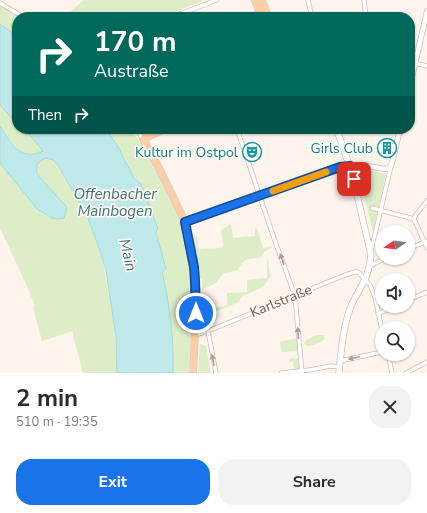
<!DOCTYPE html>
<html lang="en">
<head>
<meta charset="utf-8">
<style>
  :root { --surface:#fff; --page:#f2f2f3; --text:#2b2b33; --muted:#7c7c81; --accent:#1a73e8 }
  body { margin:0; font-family:"Nunito Sans",sans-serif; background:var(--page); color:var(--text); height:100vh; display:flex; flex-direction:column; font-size:15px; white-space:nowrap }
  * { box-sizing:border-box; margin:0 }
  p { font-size:13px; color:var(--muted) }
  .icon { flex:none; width:22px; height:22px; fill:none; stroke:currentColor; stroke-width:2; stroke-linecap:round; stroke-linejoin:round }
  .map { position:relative; height:373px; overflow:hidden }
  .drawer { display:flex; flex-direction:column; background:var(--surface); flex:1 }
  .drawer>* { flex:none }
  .top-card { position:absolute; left:12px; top:12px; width:403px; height:122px; border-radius:16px; box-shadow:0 1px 3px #0004; background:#00695c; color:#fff; overflow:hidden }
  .needle { width:26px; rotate:257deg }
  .controls { position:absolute; left:375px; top:225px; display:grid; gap:8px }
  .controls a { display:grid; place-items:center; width:40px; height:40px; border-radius:50%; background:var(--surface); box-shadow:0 1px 3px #0004; font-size:20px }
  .pin { position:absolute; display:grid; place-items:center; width:34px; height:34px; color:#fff; margin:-17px; border-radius:8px; box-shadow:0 2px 6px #0006 }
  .me { position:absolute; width:44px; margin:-22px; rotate:0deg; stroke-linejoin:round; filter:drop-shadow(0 0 3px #0008) }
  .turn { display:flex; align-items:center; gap:14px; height:84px; padding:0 16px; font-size:18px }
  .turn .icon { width:52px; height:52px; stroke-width:2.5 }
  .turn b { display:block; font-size:28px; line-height:34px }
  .then { display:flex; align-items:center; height:38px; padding:0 16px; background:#0003; gap:8px; font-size:15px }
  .round { display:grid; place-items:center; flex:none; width:42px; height:42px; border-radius:16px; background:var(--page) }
  .summary { display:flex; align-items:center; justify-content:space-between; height:68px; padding:0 16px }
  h1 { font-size:24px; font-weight:700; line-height:30px }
  .action { display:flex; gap:8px; margin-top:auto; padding:8px 16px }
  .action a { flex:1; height:46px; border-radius:16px; background:var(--accent); color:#fff; font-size:16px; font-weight:700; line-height:46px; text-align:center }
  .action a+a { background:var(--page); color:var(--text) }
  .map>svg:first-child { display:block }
  .green { fill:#dcedc8 }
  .water { fill:#bee8e9; stroke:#a3dadb }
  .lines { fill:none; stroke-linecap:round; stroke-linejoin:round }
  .minor-casing { stroke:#d4bcb2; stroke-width:5 }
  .tertiary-casing { stroke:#d4bcb2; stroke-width:6 }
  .secondary-casing { stroke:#d9bdb2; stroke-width:7 }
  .primary-casing { stroke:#dad0cd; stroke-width:8 }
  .minor { stroke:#fff; stroke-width:3.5 }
  .tertiary { stroke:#fff; stroke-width:4.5 }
  .secondary { stroke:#fff; stroke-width:5.5 }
  .primary { stroke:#fdcfa2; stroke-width:6 }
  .oneway { fill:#b09a94 }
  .route-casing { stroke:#114b97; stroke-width:10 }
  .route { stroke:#1a73e8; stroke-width:7 }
  .slow { stroke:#f59e0b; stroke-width:7 }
  .labels { text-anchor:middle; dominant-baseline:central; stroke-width:3.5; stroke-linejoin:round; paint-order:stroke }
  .culture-label { font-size:14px; fill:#0d838f; stroke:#fff8f2; text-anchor:end }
  .street-label { font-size:14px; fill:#7b564c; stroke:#fff8f2 }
  .water-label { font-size:15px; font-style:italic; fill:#3b7679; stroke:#fff8f2 }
</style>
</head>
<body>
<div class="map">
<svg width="427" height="373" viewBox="0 0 427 373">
  <rect width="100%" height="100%" fill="#fdf4eb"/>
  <g class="green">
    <polygon points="84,0 202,0 203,1 162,17 64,17"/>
    <polygon points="0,4 20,17 17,17 17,41 16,40 15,35 0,24"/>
    <polygon points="0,105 17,124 17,129 23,129 28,133 44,151 33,155 23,154 11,144 0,126"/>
    <path d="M106,129h25l18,27 30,62 5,11 8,40v48l-3,56h-16c1,-34 -3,-68 -11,-101l4,-3 -10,-37 -19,-52c-9,-7 -12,-23 -18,-33 -4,-6 -9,-12 -13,-18z"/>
    <polygon points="46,158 53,160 58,165 70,187 88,218 102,257 113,317 116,347 117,373 83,373 72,331 42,341 33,307 35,306 27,286 0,228 0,163 23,191 67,208 65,205 37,174 37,164 42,160"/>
    <path d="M364,171h8l14,3 -13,59 -9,-39c-1,-7 -5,-16 -2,-22z"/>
    <polygon points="231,224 233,238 255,236 255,229 257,228 263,248 272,246 272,247 264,252 263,255 259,258 247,259 242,263 238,269 235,271 223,274 216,283 202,290 202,279 200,278 193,237 197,236 198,248 200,249 220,248 223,247 221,230"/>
    <polygon points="268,259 269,269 271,276 263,287 241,297 239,302 210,314 207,308 227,306 227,293 247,292 247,280 267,278 267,261"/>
    <polygon points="206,310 213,325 202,329 200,327 201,311"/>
    <path d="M317,335h6l2,3c-5,5 -13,9 -20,7l-1,-2c3,-5 8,-6 13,-8z"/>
    <polygon points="297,338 298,351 282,352 280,342"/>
    <polygon points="200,344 206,346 211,373 198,373"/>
    <polygon points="298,358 299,369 294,369 293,362 290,362 289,359"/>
  </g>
  <g class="water">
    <polygon points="0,24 15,35 16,40 17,41 17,124 0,105"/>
    <path d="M0,126c11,18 20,36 43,25l-15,-18 -5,-4h83l13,19 5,11 10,19 6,5 4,8 14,38 -2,3 10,37 -4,3c8,33 12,67 11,101h-56l-1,-36 -10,-66 -6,-20 -12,-33 -30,-53 -5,-5 -7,-2 -4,2 -5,4v10l28,31 2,3 -3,10 -6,1 -6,-1 -15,-9 -37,-46z"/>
  </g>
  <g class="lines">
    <defs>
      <g id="minor">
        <polyline points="308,0 312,17"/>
        <polyline points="364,0 366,17"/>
        <polyline points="0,3 23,17"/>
        <polyline points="172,17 217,0"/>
        <polyline points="410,62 427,66"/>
        <polyline points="136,129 143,139"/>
        <polyline points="237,129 276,244 295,296 302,373"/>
        <polyline points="372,208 414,219"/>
        <polyline points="414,219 427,248"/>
        <polyline points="414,219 415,216 427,201"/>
        <polyline points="185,222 340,167 350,166"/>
        <polyline points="372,247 391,166"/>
        <polyline points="408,249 427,241"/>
        <polyline points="370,266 386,258"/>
        <polyline points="408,300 427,292"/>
        <polyline points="378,314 395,306"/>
        <polyline points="208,331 216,373"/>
        <polyline points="195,335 208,331 345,275 355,272 358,272 370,285 375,297 382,330"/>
        <polyline points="388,354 392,373"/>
        <polyline points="340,361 382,352"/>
        <polyline points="281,373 309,370 331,366 340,367"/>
        <polyline points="406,373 427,362"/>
      </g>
      <g id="tertiary">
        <polyline points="410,86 427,11"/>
        <polyline points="350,166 368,166 385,169 389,168 392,163 400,129"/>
      </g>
      <path id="secondary" d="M335,129l4,7 13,37 19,82c-1,8 -2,16 -6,24 -4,9 -10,18 -14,27 -8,21 -10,45 -12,67"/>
      <g id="primary">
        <polyline points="255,0 261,17"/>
        <polyline points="262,0 268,17"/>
        <polyline points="165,129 143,139 160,170 176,203 185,222 187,231 194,267 195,281 196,313 193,373"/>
      </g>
    </defs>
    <use href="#minor" class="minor-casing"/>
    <use href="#tertiary" class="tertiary-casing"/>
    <use href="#secondary" class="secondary-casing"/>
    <use href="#primary" class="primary-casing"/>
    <use href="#minor" class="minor"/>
    <use href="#tertiary" class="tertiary"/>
    <use href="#secondary" class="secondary"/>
    <use href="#primary" class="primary"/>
  </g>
  <defs><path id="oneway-solid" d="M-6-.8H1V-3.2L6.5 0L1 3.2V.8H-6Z"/></defs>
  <g class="oneway">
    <use href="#oneway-solid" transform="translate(282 259) rotate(-110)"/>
    <use href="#oneway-solid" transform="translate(298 333) rotate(-94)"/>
    <use href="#oneway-solid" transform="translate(354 358) rotate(168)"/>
    <use href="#oneway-solid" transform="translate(213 360) rotate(-101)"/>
  </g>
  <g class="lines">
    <defs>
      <polyline id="route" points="196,313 195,281 194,267 185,222 340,167 350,166 354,179"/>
    </defs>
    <use href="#route" class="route-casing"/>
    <use href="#route" class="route"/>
    <polyline class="slow" points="273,191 326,172"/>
  </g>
  <defs>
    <symbol id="building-ring" viewBox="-11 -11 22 22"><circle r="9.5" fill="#fff8f2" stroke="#0f9aa8" stroke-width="1.5"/><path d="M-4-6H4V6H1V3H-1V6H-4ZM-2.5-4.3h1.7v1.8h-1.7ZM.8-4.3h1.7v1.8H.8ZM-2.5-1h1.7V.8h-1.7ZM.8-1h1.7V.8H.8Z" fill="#0f9aa8"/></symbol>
    <symbol id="theatre-ring" viewBox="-11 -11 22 22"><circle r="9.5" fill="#fff8f2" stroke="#0f9aa8" stroke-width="1.5"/><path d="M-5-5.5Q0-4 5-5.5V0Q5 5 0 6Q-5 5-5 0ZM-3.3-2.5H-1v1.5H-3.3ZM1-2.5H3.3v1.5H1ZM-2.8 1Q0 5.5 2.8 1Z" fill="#0f9aa8"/></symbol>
  </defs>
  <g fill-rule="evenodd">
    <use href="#building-ring" x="376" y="137" width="22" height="22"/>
    <use href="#theatre-ring" x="241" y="141" width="22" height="22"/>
  </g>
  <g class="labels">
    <g class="culture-label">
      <text x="373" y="148">Girls Club</text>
      <text x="238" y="152">Kultur im Ostpol</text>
    </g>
    <g class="street-label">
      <text transform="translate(281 301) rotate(-22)">Karlstraße</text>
    </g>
    <g class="water-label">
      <text x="115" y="194">Offenbacher<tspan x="115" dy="17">Mainbogen</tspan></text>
      <text transform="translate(128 255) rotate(76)">Main</text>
    </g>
  </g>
</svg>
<div class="controls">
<a><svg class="needle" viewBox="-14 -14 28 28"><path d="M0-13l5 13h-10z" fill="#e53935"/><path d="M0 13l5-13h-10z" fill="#7c7c81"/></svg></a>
<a><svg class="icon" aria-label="sound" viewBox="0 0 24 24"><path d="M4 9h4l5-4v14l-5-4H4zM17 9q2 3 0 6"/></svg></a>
<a><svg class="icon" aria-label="search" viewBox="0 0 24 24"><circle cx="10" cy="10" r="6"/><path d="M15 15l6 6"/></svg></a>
</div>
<div class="pin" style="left:354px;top:179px;background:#d93025"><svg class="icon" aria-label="arrive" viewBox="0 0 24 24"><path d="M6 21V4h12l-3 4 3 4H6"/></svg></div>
<svg class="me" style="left:196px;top:313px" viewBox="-20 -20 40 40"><circle r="17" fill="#1a73e8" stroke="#fff" stroke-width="3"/><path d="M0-11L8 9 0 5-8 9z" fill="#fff"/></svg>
<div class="top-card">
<div class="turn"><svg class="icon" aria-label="right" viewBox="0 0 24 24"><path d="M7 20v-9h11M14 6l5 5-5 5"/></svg><div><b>170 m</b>Austraße</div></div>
<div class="then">Then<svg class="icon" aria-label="right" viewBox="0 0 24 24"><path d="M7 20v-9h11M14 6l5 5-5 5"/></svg></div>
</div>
</div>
<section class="drawer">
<div class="summary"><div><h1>2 min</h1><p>510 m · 19:35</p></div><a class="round"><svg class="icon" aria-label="close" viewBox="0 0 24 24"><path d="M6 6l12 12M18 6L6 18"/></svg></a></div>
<div class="action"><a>Exit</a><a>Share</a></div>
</section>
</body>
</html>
